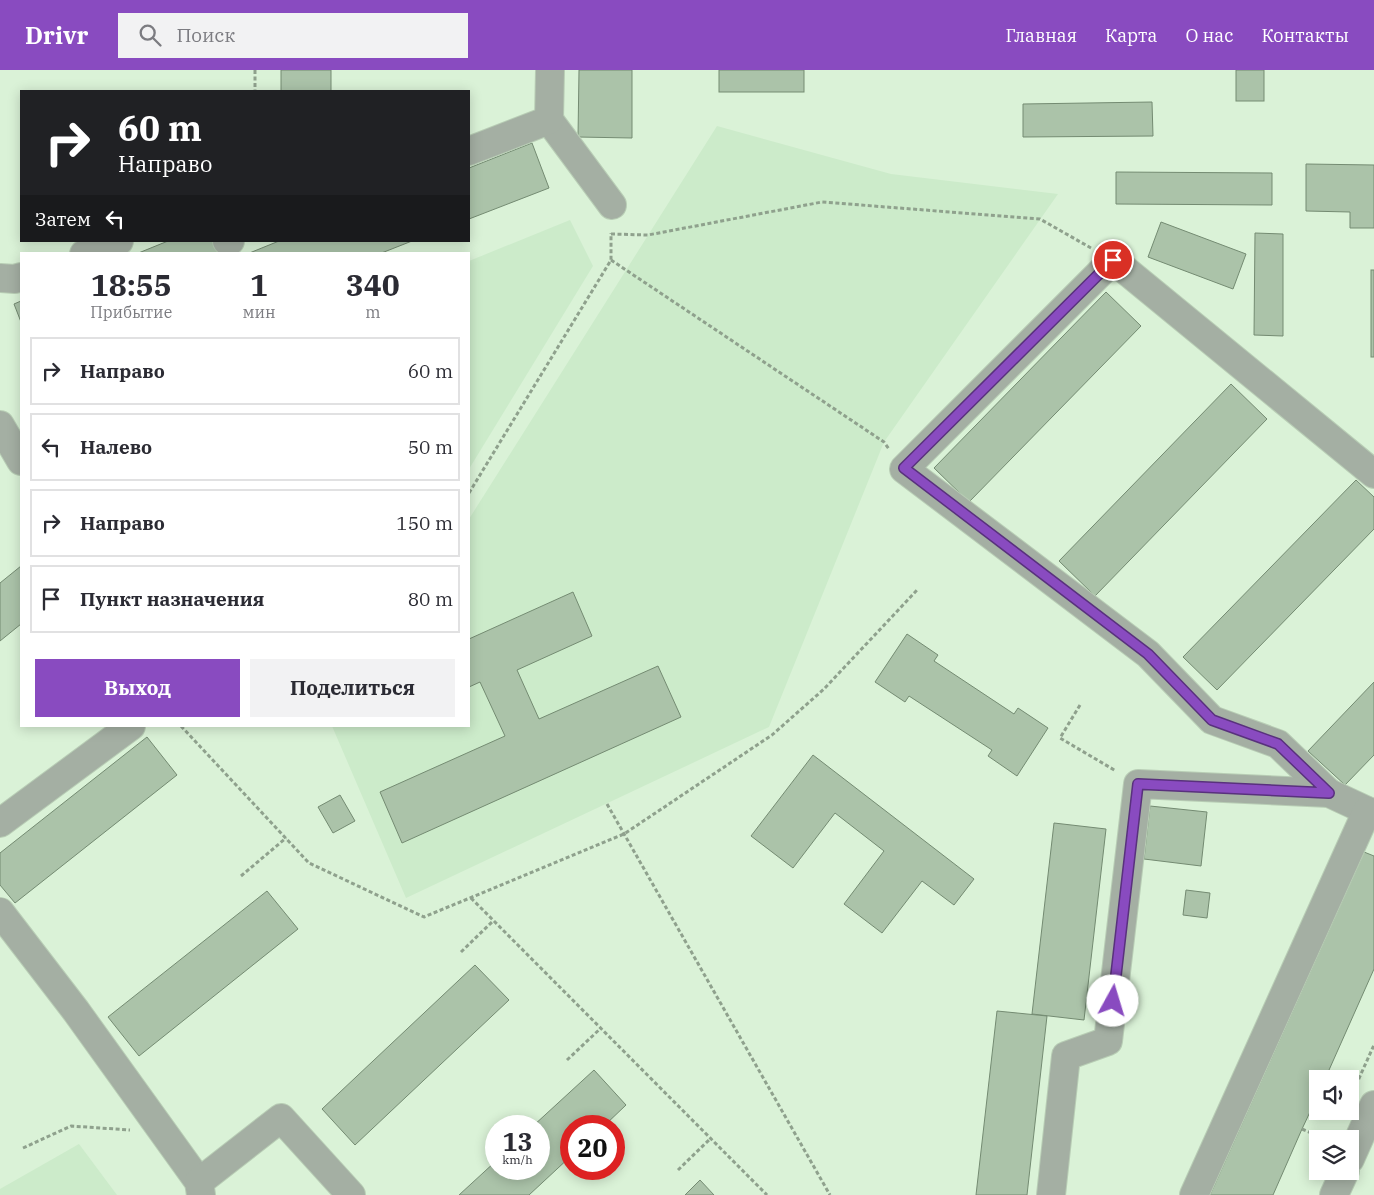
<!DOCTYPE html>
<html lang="ru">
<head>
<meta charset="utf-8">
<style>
  :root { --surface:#fff; --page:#f2f2f3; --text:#2b2b33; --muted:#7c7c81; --line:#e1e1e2; --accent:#894bc0 }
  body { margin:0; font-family:"IBM Plex Serif",serif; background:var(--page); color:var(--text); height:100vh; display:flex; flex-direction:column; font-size:19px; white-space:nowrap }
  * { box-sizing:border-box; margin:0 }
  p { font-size:16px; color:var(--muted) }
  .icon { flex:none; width:28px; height:28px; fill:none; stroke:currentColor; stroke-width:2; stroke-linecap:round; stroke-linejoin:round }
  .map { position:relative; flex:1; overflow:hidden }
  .drawer { position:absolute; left:20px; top:182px; width:450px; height:475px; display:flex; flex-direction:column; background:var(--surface); border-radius:0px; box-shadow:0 2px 12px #0003 }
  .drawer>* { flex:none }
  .hud { position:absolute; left:20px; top:20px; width:450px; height:152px; border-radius:0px; box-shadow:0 2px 12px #0003; background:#202124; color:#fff; overflow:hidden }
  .fabs { position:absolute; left:1309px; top:1000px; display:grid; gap:10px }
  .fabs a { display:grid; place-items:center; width:50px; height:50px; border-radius:0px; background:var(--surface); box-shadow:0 2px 12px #0003; font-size:25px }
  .speed { position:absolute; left:485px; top:1045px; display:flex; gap:10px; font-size:25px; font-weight:700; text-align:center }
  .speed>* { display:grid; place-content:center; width:65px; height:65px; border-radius:50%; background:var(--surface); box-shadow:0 2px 12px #0003; line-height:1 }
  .speed small { font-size:12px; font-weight:400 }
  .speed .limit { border:8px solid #d22; background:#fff; color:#111 }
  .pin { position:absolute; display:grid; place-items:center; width:42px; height:42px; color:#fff; margin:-21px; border:2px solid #fff; border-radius:50%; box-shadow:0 1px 5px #0007 }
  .me { position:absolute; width:55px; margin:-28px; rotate:6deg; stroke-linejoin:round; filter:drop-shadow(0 0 4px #0008) }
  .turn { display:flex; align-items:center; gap:18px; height:105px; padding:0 15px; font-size:22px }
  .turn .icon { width:65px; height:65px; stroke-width:2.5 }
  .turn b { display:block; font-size:35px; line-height:42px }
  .then { display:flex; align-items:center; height:48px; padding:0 15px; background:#0003; gap:10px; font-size:19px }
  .eta { display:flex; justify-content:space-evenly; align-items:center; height:85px; text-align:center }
  .eta b { font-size:30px; font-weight:700; line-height:35px }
  .primary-button { display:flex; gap:10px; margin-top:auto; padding:10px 15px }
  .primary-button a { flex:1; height:58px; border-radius:0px; background:var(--accent); color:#fff; font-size:20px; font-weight:700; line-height:58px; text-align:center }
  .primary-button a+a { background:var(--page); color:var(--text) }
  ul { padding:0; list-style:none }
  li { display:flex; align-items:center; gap:15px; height:68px; margin:0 10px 8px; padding:0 5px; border:2px solid var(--line); border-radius:0px }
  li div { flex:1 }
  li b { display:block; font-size:19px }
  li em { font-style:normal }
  header { display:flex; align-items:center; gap:30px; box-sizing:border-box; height:70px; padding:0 25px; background:var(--accent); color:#fff }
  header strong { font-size:24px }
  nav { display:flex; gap:28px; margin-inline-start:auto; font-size:18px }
  .search { width:350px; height:45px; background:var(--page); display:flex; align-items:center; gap:12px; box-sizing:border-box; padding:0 18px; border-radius:0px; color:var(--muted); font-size:19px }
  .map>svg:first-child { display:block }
  .built { fill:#ccebca }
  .building { fill:#abc3a9; stroke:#748b72 }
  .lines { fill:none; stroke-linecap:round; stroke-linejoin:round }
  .minor-casing { stroke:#b8cdb5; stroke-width:30 }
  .path { stroke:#8fa18d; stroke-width:3; stroke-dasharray:4 2.5; stroke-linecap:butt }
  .minor { stroke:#a4afa3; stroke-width:28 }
  .route-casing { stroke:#59317d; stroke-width:12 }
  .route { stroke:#894bc0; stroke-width:9 }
</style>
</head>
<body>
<header>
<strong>Drivr</strong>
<div class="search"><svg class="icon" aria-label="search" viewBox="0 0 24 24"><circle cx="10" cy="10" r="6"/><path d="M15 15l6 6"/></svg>Поиск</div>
<nav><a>Главная</a><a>Карта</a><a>О нас</a><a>Контакты</a></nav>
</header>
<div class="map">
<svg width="1374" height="1125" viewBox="0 0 1374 1125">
  <rect width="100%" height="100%" fill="#daf2d7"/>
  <g class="built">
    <polygon points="717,56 891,104 1058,124 884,372 769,657 406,828 332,656 469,656 469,449"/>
    <polygon points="570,150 593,196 469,399 469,191"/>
    <polygon points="79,1074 117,1125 0,1125 0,1119"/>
  </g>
  <g class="building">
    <rect x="281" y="0" width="50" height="21"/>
    <polygon points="579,0 632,0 632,68 578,67"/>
    <rect x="719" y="0" width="85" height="22"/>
    <rect x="1236" y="0" width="28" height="31"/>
    <polygon points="1152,32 1153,66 1023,67 1023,34"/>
    <polygon points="532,73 549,118 469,149 469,98"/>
    <polygon points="1306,94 1374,95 1374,158 1350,158 1350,142 1306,141"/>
    <polygon points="1116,102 1272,103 1272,135 1116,134"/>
    <polygon points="1161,152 1246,184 1233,219 1148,187"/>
    <polygon points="1255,163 1283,164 1283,266 1254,265"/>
    <polygon points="168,171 214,171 219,184 136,184"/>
    <polygon points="279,171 412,171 379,184 247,184"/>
    <rect x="1371" y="200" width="3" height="87"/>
    <polygon points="1106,222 1141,256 969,432 934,398"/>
    <polygon points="21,231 21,252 14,234"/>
    <polygon points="1231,314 1267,349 1095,526 1059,491"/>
    <polygon points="1356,410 1374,427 1374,459 1217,620 1183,587"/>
    <polygon points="21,496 21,554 0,571 0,513"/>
    <polygon points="573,522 592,566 517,600 539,649 658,596 681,647 402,773 380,722 505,666 480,612 469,617 469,569"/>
    <polygon points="907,564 938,585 934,591 1014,644 1018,638 1048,658 1017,706 988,686 992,680 909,626 905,632 875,612"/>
    <polygon points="1374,612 1374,685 1345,715 1308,681"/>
    <polygon points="147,667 177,705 15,833 0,815 0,783"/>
    <polygon points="813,685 974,809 954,835 922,811 882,863 844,834 884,781 835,743 793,798 751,766"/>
    <polygon points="340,725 355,751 333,763 318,737"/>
    <polygon points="1150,736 1207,742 1201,796 1144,789"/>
    <polygon points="1054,753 1106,759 1084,950 1032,944"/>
    <polygon points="1364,782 1374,786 1374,899 1325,1009 1318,1009 1318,1025 1302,1059 1273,1125 1210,1125"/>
    <polygon points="1186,820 1210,823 1207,848 1183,845"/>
    <polygon points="267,821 298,859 139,986 108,947"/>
    <polygon points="475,895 509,930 355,1075 322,1039"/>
    <polygon points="997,941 1047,946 1027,1125 976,1125"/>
    <polygon points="594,1000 626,1035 604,1056 571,1056 571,1086 529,1125 459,1125 496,1091 496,1099 539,1099 539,1056 533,1056"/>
    <polygon points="700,1110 714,1125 685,1125"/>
  </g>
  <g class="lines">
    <defs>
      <g id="minor">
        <polyline points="549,50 612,135"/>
        <polyline points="469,81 549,50 550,0"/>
        <polyline points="227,171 230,171"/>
        <polyline points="84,184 119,171"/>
        <polyline points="0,208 15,209 21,207"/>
        <polyline points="0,355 21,391"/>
        <polyline points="1329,723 1278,674 1212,650 1148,584 904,399 1113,190 1374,404"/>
        <polyline points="0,753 131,656"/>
        <polyline points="0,842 76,941 199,1112 201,1125"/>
        <polyline points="1350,1089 1374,1035"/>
        <polyline points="199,1112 281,1048 351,1125"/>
        <polyline points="1051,1125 1066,986 1108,971 1138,714 1329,723 1374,744"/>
        <polyline points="1194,1125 1367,741"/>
        <polyline points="1334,1125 1345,1101"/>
      </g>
    </defs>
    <use href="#minor" class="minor-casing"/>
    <g class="path">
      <polyline points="255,0 255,21"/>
      <polyline points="611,164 648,165 822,132 1040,149 1091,178"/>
      <polyline points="611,190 884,372 889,379"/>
      <polyline points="469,423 611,190 611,163"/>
      <polyline points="1080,635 1060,668 1116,701"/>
      <polyline points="181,656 309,793 424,847 624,764 772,665 824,619 918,519"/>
      <polyline points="607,734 830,1125"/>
      <polyline points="241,806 286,768"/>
      <polyline points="471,828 767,1125"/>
      <polyline points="461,882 493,851"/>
      <polyline points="567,990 601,958"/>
      <polyline points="1356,1015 1374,975"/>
      <polyline points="1302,1059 1325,1069"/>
      <polyline points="23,1078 71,1056 130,1060"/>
      <polyline points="678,1100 711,1068"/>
    </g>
    <use href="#minor" class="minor"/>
  </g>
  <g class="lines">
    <defs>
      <polyline id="route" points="1113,931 1138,714 1329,723 1278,674 1212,650 1148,584 904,398 1113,190"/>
    </defs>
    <use href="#route" class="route-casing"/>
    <use href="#route" class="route"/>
  </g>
</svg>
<div class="fabs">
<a><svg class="icon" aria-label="sound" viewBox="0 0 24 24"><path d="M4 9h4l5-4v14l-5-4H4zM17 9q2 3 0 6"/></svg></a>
<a><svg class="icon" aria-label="layers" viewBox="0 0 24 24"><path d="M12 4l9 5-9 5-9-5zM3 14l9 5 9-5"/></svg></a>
</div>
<div class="speed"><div>13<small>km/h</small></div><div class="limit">20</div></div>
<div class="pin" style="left:1113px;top:190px;background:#d93025"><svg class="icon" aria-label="arrive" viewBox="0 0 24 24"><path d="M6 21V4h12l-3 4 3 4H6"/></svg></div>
<svg class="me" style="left:1113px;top:931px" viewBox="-20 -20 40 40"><circle r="19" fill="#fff"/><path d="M0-13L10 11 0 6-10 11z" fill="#894bc0"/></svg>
<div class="hud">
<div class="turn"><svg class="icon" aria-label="right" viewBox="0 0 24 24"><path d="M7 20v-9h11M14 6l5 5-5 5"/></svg><div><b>60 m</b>Направо</div></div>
<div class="then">Затем<svg class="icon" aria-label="left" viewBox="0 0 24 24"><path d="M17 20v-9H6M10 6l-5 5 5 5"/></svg></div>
</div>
<section class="drawer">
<div class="eta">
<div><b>18:55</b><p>Прибытие</p></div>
<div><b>1</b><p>мин</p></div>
<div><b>340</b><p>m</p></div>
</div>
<ul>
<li><svg class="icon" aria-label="right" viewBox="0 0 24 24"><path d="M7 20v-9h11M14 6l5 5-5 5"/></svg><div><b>Направо</b></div><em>60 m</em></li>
<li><svg class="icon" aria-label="left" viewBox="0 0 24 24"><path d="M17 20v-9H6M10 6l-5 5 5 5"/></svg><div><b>Налево</b></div><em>50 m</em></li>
<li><svg class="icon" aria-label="right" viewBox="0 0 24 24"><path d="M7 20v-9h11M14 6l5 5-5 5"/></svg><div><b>Направо</b></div><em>150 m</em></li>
<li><svg class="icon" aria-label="arrive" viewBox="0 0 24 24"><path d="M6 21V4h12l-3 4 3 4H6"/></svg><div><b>Пункт назначения</b></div><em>80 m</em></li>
</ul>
<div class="primary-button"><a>Выход</a><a>Поделиться</a></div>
</section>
</div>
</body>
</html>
